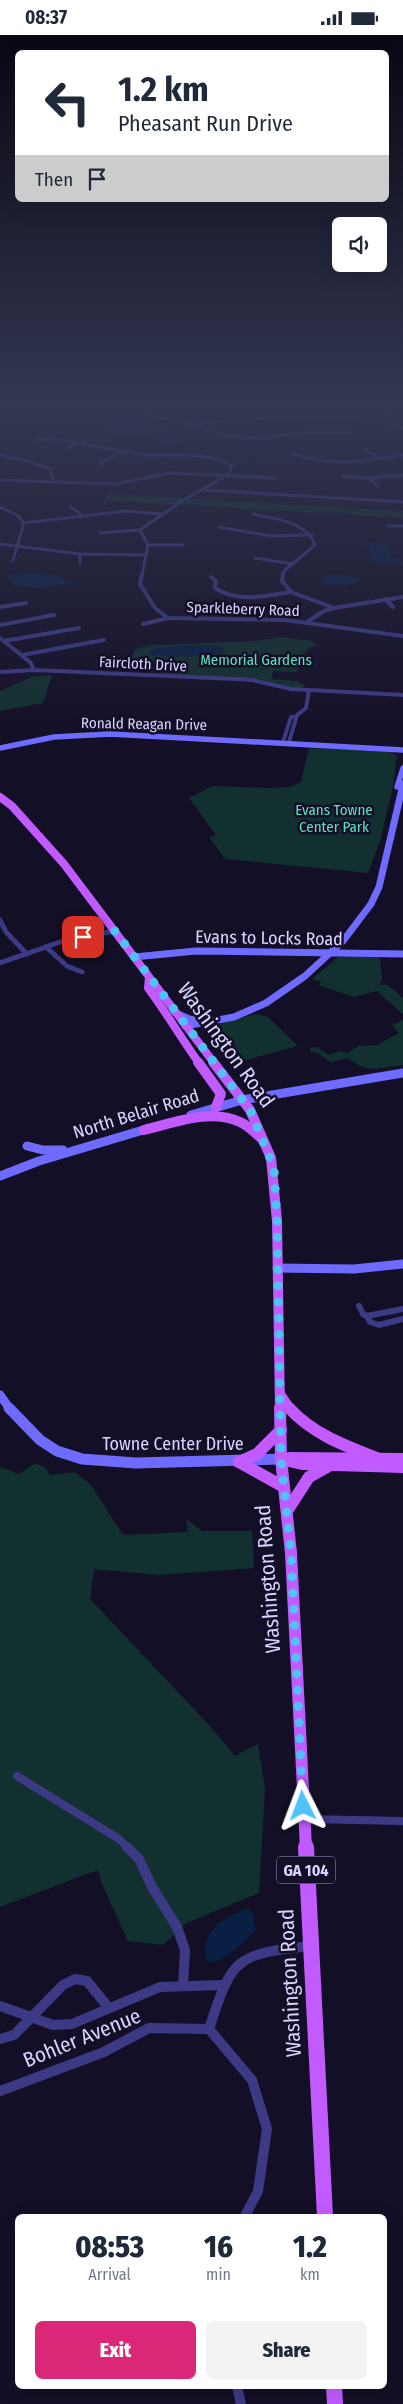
<!DOCTYPE html>
<html lang="en">
<head>
<meta charset="utf-8">
<style>
  :root { --surface:#fff; --page:#f2f2f3; --text:#1f2937; --muted:#747a83; --accent:#db2777 }
  body { margin:0; font-family:"Fira Sans Condensed",sans-serif; background:var(--page); color:var(--text); height:100vh; display:flex; flex-direction:column; font-size:19px; white-space:nowrap }
  * { box-sizing:border-box; margin:0 }
  p { font-size:16px; color:var(--muted) }
  .icon { flex:none; width:28px; height:28px; fill:none; stroke:currentColor; stroke-width:2; stroke-linecap:round; stroke-linejoin:round }
  .map { position:relative; flex:1; overflow:hidden }
  .sheet { position:absolute; left:15px; top:2179px; width:372px; height:175px; display:flex; flex-direction:column; background:var(--surface); border-radius:8px; box-shadow:0 5px 20px #0002 }
  .sheet>* { flex:none }
  .top-card { position:absolute; left:15px; top:15px; width:374px; height:152px; border-radius:8px; box-shadow:0 5px 20px #0002; background:#fff; color:var(--text); overflow:hidden }
  .buttons { position:absolute; left:332px; top:182px; display:grid; gap:10px }
  .buttons a { display:grid; place-items:center; width:55px; height:55px; border-radius:8px; background:var(--surface); box-shadow:0 5px 20px #0002; font-size:25px }
  .pin { position:absolute; display:grid; place-items:center; width:42px; height:42px; color:#fff; margin:-21px; border-radius:10px; box-shadow:0 2px 8px #0006 }
  .me { position:absolute; width:55px; margin:-28px; rotate:357deg; stroke-linejoin:round; filter:drop-shadow(0 0 4px #0008) }
  .turn { display:flex; align-items:center; gap:18px; height:105px; padding:0 20px; font-size:22px }
  .turn .icon { width:65px; height:65px; stroke-width:2.5 }
  .turn b { display:block; font-size:35px; line-height:42px }
  .then { display:flex; align-items:center; height:48px; padding:0 20px; background:#0003; gap:10px; font-size:19px }
  .eta { display:flex; justify-content:space-evenly; align-items:center; height:85px; text-align:center }
  .eta b { font-size:30px; font-weight:800; line-height:35px }
  .button { display:flex; gap:10px; margin-top:auto; padding:10px 20px }
  .button a { flex:1; height:58px; border-radius:8px; background:var(--accent); color:#fff; font-size:20px; font-weight:800; line-height:58px; text-align:center }
  .button a+a { background:var(--page); color:var(--text) }
  .status { display:flex; justify-content:space-between; align-items:center; height:35px; padding:0 25px; background:var(--surface); direction:ltr }
  .status svg { height:14px; fill:currentColor }
  .map>svg:first-child { display:block }
  .green { fill:#12302f }
  .water { fill:#0a1f44 }
  .lines { fill:none; stroke-linecap:round; stroke-linejoin:round }
  .street-far5 { stroke:#3d3a85; stroke-width:3 }
  .street-far4 { stroke:#3d3a85; stroke-width:4 }
  .street-far3 { stroke:#3d3a85; stroke-width:5 }
  .street-far2 { stroke:#3d3a85; stroke-width:6 }
  .street-far1 { stroke:#3d3a85; stroke-width:8 }
  .street { stroke:#3d3a85; stroke-width:10 }
  .secondary-far3 { stroke:#6f6bff; stroke-width:5.5 }
  .secondary-far2 { stroke:#6f6bff; stroke-width:7 }
  .secondary-far1 { stroke:#6f6bff; stroke-width:9 }
  .secondary { stroke:#6f6bff; stroke-width:11 }
  .primary-far3 { stroke:#c25bff; stroke-width:8 }
  .primary-far2 { stroke:#c25bff; stroke-width:10 }
  .primary-far1 { stroke:#c25bff; stroke-width:12 }
  .primary { stroke:#c25bff; stroke-width:16 }
  .route { stroke:#4fc3f7; stroke-width:9; stroke-dasharray:0 16.2 }
  .labels { text-anchor:middle; dominant-baseline:central; stroke-width:5; stroke-linejoin:round; paint-order:stroke }
  .far-street-label { font-size:15px; fill:#d9d4ff; stroke:#130f26 }
  .far-park-label { font-size:15px; fill:#5fe0c0; stroke:#130f26 }
  .shield { fill:#130f26; stroke:#9e99be; stroke-width:1 }
  .shield-label { font-size:16px; font-weight:bold; fill:#d9d4ff }
  .street-label { font-size:18px; fill:#d9d4ff; stroke:#130f26 }
  .near-street-label { font-size:21px; fill:#d9d4ff; stroke:#130f26 }
</style>
</head>
<body>
<div class="status"><b>08:37</b><svg viewBox="0 0 49 12"><path d="M0 12V9h3v3zM5 12V6h3v6zM10 12V3h3v9zM15 12V0h3v12zM26 1h20v11H26zM47 4h2v5h-2z"/></svg></div>
<div class="map">
<svg width="403" height="2369" viewBox="0 0 403 2369">
  <rect width="100%" height="100%" fill="#130f26"/>
  <g class="green">
    <polygon points="109,459 403,476 403,483 103,465"/>
    <polygon points="282,602 311,606 318,611 310,612 304,619 297,637 273,636 271,644 299,646 299,648 305,649 302,653 286,653 234,642 161,639 168,632 169,628 129,625 136,614 152,610 255,606"/>
    <polygon points="52,640 43,668 0,676 0,656 34,641"/>
    <polygon points="309,713 387,716 397,721 393,752 380,806 368,838 225,824 209,802 216,800 189,763 212,751 270,753 289,752 301,747"/>
    <polygon points="375,921 380,924 382,944 379,950 388,950 403,963 403,979 377,956 354,962 318,950 322,947 312,944 338,922"/>
    <polygon points="256,979 268,982 298,1011 235,1028 220,1015 206,992"/>
    <path d="M403,985v45c-23,3 -36,9 -55,-7l-17,4 -15,-10 -5,1 -1,-5 7,-1 12,8 11,-4 8,2 10,-7 19,-1 22,-12 -7,-8z"/>
    <polygon points="35,1428 45,1432 50,1440 75,1437 91,1450 123,1500 188,1497 186,1484 202,1496 252,1496 254,1533 159,1540 94,1534 90,1564 210,1691 235,1721 258,1709 265,1754 259,1858 186,1888 163,1910 128,1906 102,1849 98,1835 0,1872 0,1432 19,1439"/>
  </g>
  <g class="water">
    <path d="M127,385l35,8c7,6 17,3 24,11 -16,6 -66,-5 -86,-8l16,-9z"/>
    <polygon points="380,507 385,508 391,522 400,524 403,530 384,529 372,525 374,522 371,521 368,512 361,508"/>
    <path d="M32,538l22,2 20,7c-15,5 -49,9 -63,2l3,-3 -8,-6z"/>
    <path d="M328,539l31,3 1,3c-9,7 -28,8 -38,3l-1,-3z"/>
    <path d="M214,610l10,3 1,4c-16,6 -57,5 -75,3l-1,-3c8,-8 52,-6 65,-7z"/>
    <path d="M251,1874l5,20c-12,13 -29,32 -48,33 -12,-27 18,-50 43,-53z"/>
  </g>
  <g class="lines">
    <g class="street-far5">
      <polyline points="140,370 145,378 154,382 182,386 226,401 261,403 307,398 350,398"/>
      <polyline points="379,370 391,377 388,382 379,385"/>
      <path d="M192,389c36,-5 71,-6 108,-7 36,0 68,-1 103,11"/>
      <path d="M36,404c37,-1 70,11 106,15 30,3 62,-4 90,12l-3,8 -47,27 -42,29 8,15 -6,30"/>
      <polyline points="69,412 85,407"/>
      <polyline points="366,416 383,423"/>
      <path d="M294,419c36,13 72,7 109,1"/>
      <polyline points="0,420 28,426 50,434 54,446"/>
      <polyline points="102,430 100,428 124,416"/>
      <polyline points="342,441 369,443 403,440"/>
      <polyline points="369,443 378,451"/>
      <polyline points="0,445 116,449 168,438 275,443"/>
      <polyline points="205,455 403,467"/>
      <polyline points="0,472 17,480 24,488 13,525"/>
      <polyline points="70,472 81,479"/>
      <path d="M253,479c21,5 54,7 62,31l-31,26 -1,4"/>
      <polyline points="24,488 125,476 162,479"/>
      <polyline points="388,491 403,491"/>
      <polyline points="219,492 271,501 312,500"/>
      <polyline points="100,498 140,495"/>
      <polyline points="0,509 80,519 147,520"/>
      <polyline points="148,510 183,510"/>
      <polyline points="80,519 80,528"/>
      <polyline points="255,523 293,529"/>
    </g>
    <g class="street-far4">
      <polyline points="142,539 140,549 155,573 168,583 285,585 403,601"/>
      <polyline points="283,539 282,546 291,557 334,573"/>
      <path d="M211,542l5,4 -1,7c23,15 51,8 76,4"/>
      <polyline points="385,564 393,572"/>
      <polyline points="0,572 26,568"/>
      <polyline points="307,587 324,576 334,573 403,562"/>
      <polyline points="143,589 168,583"/>
      <polyline points="0,590 54,580"/>
      <polyline points="0,603 31,628 34,635"/>
      <polyline points="4,606 79,593"/>
      <polyline points="22,620 104,605"/>
      <polyline points="0,637 34,635 236,644 252,645 291,654 403,660"/>
      <polyline points="283,707 291,682 296,682"/>
      <polyline points="289,707 297,680 306,673 309,655"/>
    </g>
    <g class="street-far3">
      <polyline points="0,885 6,897 27,919"/>
      <polyline points="46,912 67,931 82,937"/>
      <polyline points="0,928 66,905 115,896"/>
    </g>
    <g class="street-far2">
      <polyline points="359,1271 363,1279 367,1281 403,1274"/>
      <polyline points="367,1281 370,1287 379,1290 403,1284"/>
    </g>
    <g class="street-far1">
      <polyline points="17,1741 119,1804 128,1813"/>
      <polyline points="304,1784 403,1786"/>
    </g>
    <g class="street">
      <polyline points="127,1812 139,1824 152,1852 177,1892 185,1915 183,1951"/>
      <polyline points="0,1971 53,1990 72,1989 160,1952 222,1950"/>
      <path d="M209,1994c23,-71 26,-75 101,-83"/>
      <polyline points="0,2004 14,2000 63,1950 75,1944 87,1946 108,1972"/>
      <polyline points="0,2056 104,2017 149,1993 209,1994 252,2045 267,2094 258,2156 245,2181"/>
      <polyline points="237,2351 241,2369"/>
    </g>
    <g class="secondary-far3">
      <polyline points="0,713 54,702 110,699 403,715"/>
      <polyline points="397,752 403,733"/>
      <polyline points="401,755 403,748"/>
    </g>
    <g class="secondary-far2">
      <polyline points="134,922 196,916 403,919"/>
      <polyline points="174,977 189,984 201,986"/>
      <polyline points="185,991 234,982 266,968 305,941 343,906 371,869 379,852 402,754"/>
    </g>
    <g class="secondary-far1">
      <polyline points="191,1080 242,1065 403,1038"/>
      <polyline points="27,1111 43,1115 63,1115"/>
      <polyline points="0,1141 39,1126 150,1093"/>
      <polyline points="277,1233 354,1234 403,1229"/>
      <polyline points="0,1360 10,1374"/>
    </g>
    <polyline class="secondary" points="9,1373 40,1405 57,1416 82,1424 136,1428 281,1424"/>
    <g class="primary-far3">
      <polyline points="0,762 12,771 64,829 214,1028"/>
      <path d="M149,943l-1,10c18,24 33,50 51,75"/>
    </g>
    <g class="primary-far2">
      <polyline points="198,1027 221,1059 216,1072"/>
      <polyline points="213,1027 250,1075 271,1123 277,1186 280,1374"/>
      <path d="M144,1095c30,-7 66,-22 96,-8 9,4 15,11 22,17"/>
      <polyline points="280,1359 290,1374"/>
    </g>
    <g class="primary-far1">
      <polyline points="280,1373 281,1424 291,1518 306,1813"/>
      <path d="M289,1373c25,27 57,38 90,51"/>
      <polyline points="289,1423 403,1424"/>
      <polyline points="281,1424 302,1429 403,1432"/>
      <polyline points="239,1427 257,1419 281,1395"/>
      <polyline points="239,1427 284,1452"/>
      <polyline points="287,1476 309,1442 327,1432"/>
    </g>
    <g class="primary">
      <polyline points="306,1812 325,2181"/>
      <polyline points="334,2351 335,2369"/>
    </g>
  </g>
  <linearGradient id="sky" x2="0" y2="1"><stop stop-color="#0a0815"/><stop offset="0.53" stop-color="#333752"/><stop offset="1" stop-color="#333752" stop-opacity="0"/></linearGradient>
  <rect width="403" height="701" fill="url(#sky)"/>
  <g class="lines">
    <polyline class="route" points="83,902 115,896 250,1075 274,1133 277,1186 281,1424 291,1518 303,1771"/>
  </g>
  <g class="labels">
    <g class="far-street-label">
      <text transform="translate(243 574) rotate(2)">Sparkleberry Road</text>
      <text transform="translate(143 629) rotate(3)">Faircloth Drive</text>
      <text transform="translate(144 689) rotate(1)">Ronald Reagan Drive</text>
    </g>
    <g class="far-park-label">
      <text x="256" y="625">Memorial Gardens</text>
      <text x="334" y="775">Evans Towne<tspan x="334" dy="17">Center Park</tspan></text>
    </g>
    <rect class="shield" x="277" y="1821.5" width="58" height="27" rx="4"/>
    <g class="shield-label">
      <text x="306" y="1835">GA 104</text>
    </g>
    <g class="street-label">
      <text transform="translate(269 903) rotate(1)">Evans to Locks Road</text>
      <text transform="translate(136 1079) rotate(-17)">North Belair Road</text>
      <text x="173" y="1409">Towne Center Drive</text>
    </g>
    <g class="near-street-label">
      <text transform="translate(226 1010) rotate(54)">Washington Road</text>
      <text transform="translate(268 1544) rotate(-94)">Washington Road</text>
      <text transform="translate(290 1948) rotate(-93)">Washington Road</text>
      <text transform="translate(82 2003) rotate(-22)">Bohler Avenue</text>
    </g>
  </g>
</svg>
<div class="buttons">
<a><svg class="icon" aria-label="sound" viewBox="0 0 24 24"><path d="M4 9h4l5-4v14l-5-4H4zM17 9q2 3 0 6"/></svg></a>
</div>
<div class="pin" style="left:83px;top:902px;background:#d93025"><svg class="icon" aria-label="arrive" viewBox="0 0 24 24"><path d="M6 21V4h12l-3 4 3 4H6"/></svg></div>
<svg class="me" style="left:303px;top:1771px" viewBox="-20 -20 40 40"><path d="M0-17L14 15 0 8-14 15z" fill="#4fc3f7" stroke="#fff" stroke-width="4"/></svg>
<div class="top-card">
<div class="turn"><svg class="icon" aria-label="left" viewBox="0 0 24 24"><path d="M17 20v-9H6M10 6l-5 5 5 5"/></svg><div><b>1.2 km</b>Pheasant Run Drive</div></div>
<div class="then">Then<svg class="icon" aria-label="arrive" viewBox="0 0 24 24"><path d="M6 21V4h12l-3 4 3 4H6"/></svg></div>
</div>
<section class="sheet">
<div class="eta">
<div><b>08:53</b><p>Arrival</p></div>
<div><b>16</b><p>min</p></div>
<div><b>1.2</b><p>km</p></div>
</div>
<div class="button"><a>Exit</a><a>Share</a></div>
</section>
</div>
</body>
</html>
